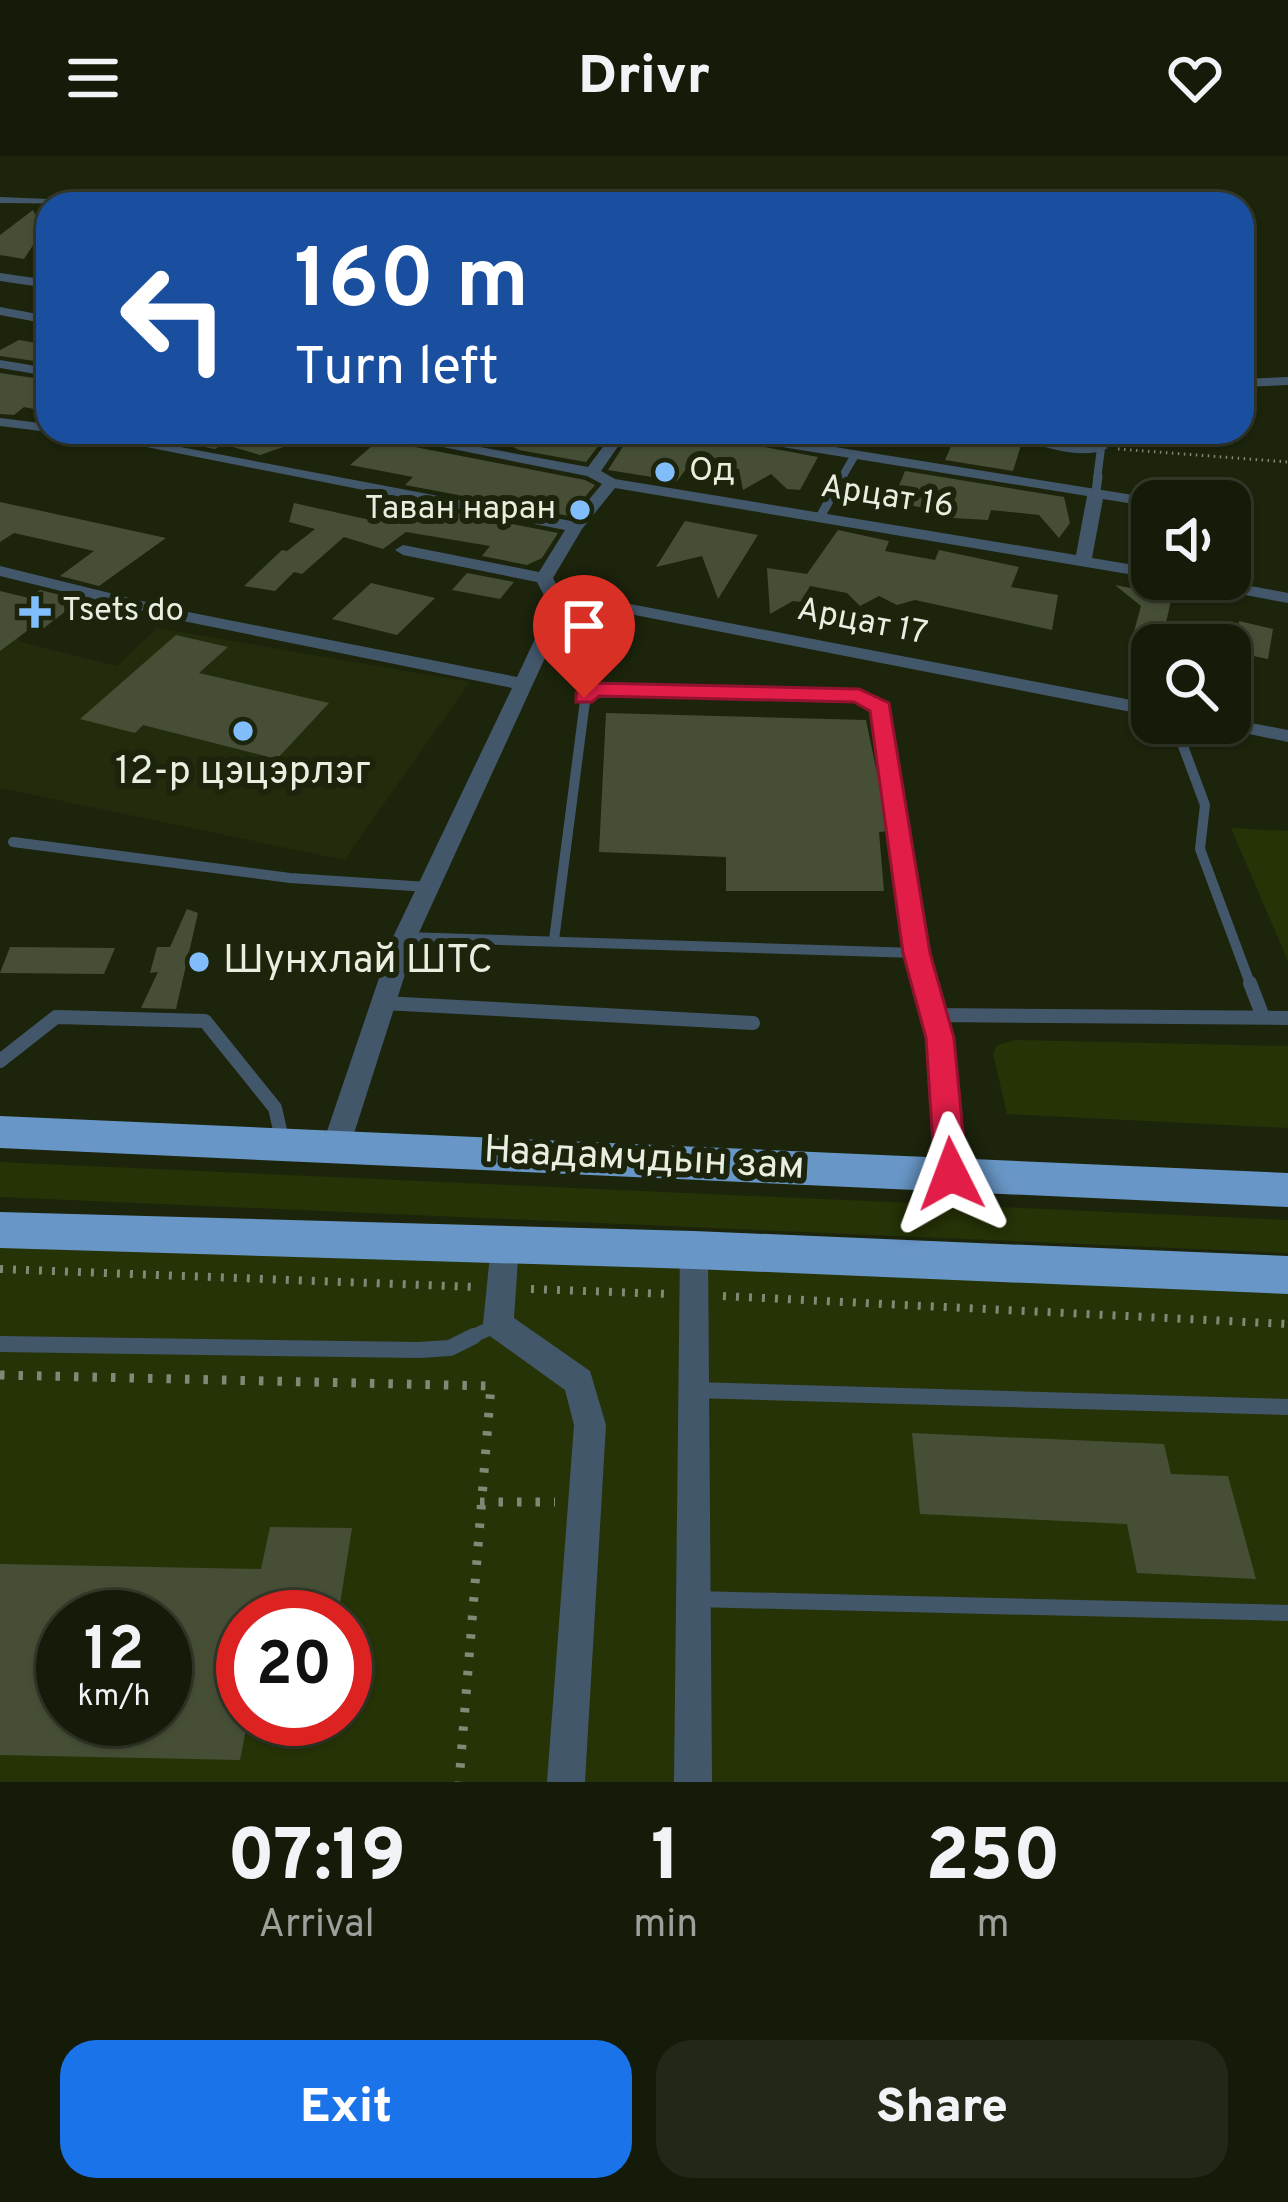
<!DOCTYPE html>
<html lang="en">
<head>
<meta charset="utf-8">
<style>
  :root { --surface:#151b09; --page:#222817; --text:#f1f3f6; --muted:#9da19c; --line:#34392a; --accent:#1a73e8 }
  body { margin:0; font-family:Overpass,sans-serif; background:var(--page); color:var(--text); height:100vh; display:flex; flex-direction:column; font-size:45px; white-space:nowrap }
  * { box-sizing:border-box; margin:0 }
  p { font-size:39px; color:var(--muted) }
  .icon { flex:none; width:66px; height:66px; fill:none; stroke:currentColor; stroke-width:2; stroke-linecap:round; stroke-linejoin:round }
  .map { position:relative; height:1626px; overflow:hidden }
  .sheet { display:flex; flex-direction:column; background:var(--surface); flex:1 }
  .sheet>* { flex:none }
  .guide { position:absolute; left:36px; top:36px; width:1218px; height:252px; border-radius:36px; box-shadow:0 3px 9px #0004,0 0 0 3px var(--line); background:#1a4fa0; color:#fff; overflow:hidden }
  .tools { position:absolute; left:1131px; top:324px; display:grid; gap:24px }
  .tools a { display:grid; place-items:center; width:120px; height:120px; border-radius:24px; background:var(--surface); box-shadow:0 3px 9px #0004,0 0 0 3px var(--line); font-size:60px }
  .speed { position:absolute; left:36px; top:1434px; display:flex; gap:24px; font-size:60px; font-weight:700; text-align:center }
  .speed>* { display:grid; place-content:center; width:156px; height:156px; border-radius:50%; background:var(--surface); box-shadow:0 3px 9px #0004,0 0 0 3px var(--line); line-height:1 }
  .speed small { font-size:30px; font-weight:400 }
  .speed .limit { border:18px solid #d22; background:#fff; color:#111 }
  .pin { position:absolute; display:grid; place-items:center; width:102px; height:102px; color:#fff; margin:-123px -51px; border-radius:50% 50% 50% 0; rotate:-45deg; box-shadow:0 0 12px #0007 }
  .pin .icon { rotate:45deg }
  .me { position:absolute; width:132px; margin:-66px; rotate:357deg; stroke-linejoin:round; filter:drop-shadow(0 0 9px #0008) }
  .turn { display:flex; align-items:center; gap:42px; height:252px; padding:0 60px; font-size:54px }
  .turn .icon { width:156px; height:156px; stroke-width:2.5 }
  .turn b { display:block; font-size:84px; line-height:102px }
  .eta { display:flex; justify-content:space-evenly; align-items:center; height:204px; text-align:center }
  .eta b { font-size:72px; font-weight:800; line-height:84px }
  .primary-button { display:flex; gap:24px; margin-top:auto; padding:24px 60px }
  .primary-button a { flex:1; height:138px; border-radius:36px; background:var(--accent); color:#fff; font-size:48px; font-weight:800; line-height:138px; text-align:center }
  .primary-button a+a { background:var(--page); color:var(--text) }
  header { display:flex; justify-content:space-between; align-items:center; height:156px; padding:0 60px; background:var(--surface); font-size:54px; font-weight:800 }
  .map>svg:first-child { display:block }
  .built { fill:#222c0c }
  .green { fill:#263306; fill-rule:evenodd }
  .building { fill:#464f36; fill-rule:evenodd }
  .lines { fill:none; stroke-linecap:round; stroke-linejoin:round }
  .path-far2 { stroke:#818875; stroke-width:3; stroke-dasharray:1.5 4.5; stroke-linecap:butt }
  .path-far1 { stroke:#818875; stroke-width:8; stroke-dasharray:3 10; stroke-linecap:butt }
  .path { stroke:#818875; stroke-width:9; stroke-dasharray:4.5 14; stroke-linecap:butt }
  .service-far4 { stroke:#43576b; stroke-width:8 }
  .service-far3 { stroke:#43576b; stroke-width:9 }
  .service-far2 { stroke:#43576b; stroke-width:10 }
  .service-far1 { stroke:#43576b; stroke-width:14 }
  .service { stroke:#43576b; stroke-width:16 }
  .minor { fill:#43576b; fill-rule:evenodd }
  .trunk { fill:#6896c6; fill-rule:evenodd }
  .route { fill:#e11d48; stroke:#92132f; stroke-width:3 }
  .poi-dot { fill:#81bdfa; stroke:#1c240c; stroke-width:4.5 }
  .labels { text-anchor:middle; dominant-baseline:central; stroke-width:12; stroke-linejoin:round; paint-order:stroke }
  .far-poi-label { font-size:33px; fill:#e9efe0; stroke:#1c240c; text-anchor:start }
  .far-street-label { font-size:33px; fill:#e9efe0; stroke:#1c240c }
  .poi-label { font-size:39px; fill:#e9efe0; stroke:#1c240c }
  .street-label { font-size:39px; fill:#e9efe0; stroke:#1c240c }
</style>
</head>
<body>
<header><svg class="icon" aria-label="menu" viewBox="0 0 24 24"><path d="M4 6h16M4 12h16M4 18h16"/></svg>Drivr<svg class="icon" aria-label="heart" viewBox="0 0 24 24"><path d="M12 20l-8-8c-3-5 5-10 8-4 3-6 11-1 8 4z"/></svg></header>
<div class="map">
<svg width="1288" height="1626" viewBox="0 0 1288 1626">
  <rect width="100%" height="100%" fill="#1c240c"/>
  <polygon class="built" points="0,461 21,486 117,510 157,472 470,526 344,704 0,632"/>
  <g class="green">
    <polygon points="1231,672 1288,675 1288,805"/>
    <polygon points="1015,884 1288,890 1288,972 1007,958 993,898 997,889"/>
    <polygon points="0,1006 1288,1064 1288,1097 0,1041"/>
    <path d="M0,1083l1288,40v503h-1288zM63,1461h102v102h-102zM243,1461h102v102h-102z"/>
  </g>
  <g class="building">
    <polygon points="33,54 43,74 24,103 0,99 0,79"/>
    <polygon points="19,184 48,189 48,207 0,200 0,194"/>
    <polygon points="0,217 48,224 48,256 24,251 14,259 0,258"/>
    <polygon points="193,276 318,276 318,279 260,299 223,288 215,293 178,286"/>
    <polygon points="483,276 552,276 602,285 586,306 519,294"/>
    <polygon points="645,276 685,276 818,301 800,334 787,333 771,318 743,334 739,313 714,308 690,308 677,325 608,314 624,289 634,291"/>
    <polygon points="957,277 1022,286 1013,315 945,304"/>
    <polygon points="379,284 585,324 595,329 569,360 405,329 413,321 350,309"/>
    <polygon points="905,315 1064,341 1070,367 1059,382 1039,359 991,354 988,364 952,362 955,356 892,347"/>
    <polygon points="390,344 558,377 542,402 527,409 482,400 490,390 406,376 383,393 344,381 302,418 294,416 275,435 244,430 282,394 287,395 315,373 289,366 294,347 370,364"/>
    <polygon points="0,346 74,362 166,382 99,430 60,420 94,395 14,377 0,386"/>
    <polygon points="685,365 758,379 718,443 702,400 656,411"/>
    <polygon points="838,374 889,385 885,395 935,404 939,394 1019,411 1011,431 1058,439 1052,474 915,444 897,449 879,440 860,450 847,437 810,430 801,446 793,445 770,458 767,412 807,418"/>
    <polygon points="467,417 514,426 500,443 452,434"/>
    <polygon points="371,427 435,442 397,479 332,463"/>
    <polygon points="1115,429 1172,440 1161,489 1132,483 1141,450"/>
    <polygon points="40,434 80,444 44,472 27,475 0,495 0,435 29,442"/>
    <polygon points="1239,465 1273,473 1268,503 1234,496"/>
    <polygon points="176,479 228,491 199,517 329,547 277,603 143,569 135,577 80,563"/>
    <polygon points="606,557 866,564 889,675 879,676 884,735 726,735 726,701 599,696"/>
    <polygon points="187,753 198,757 176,853 141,852 158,816 150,817 157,791 170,791"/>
    <polygon points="10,791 115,792 104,818 0,817"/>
    <polygon points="912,1277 1164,1288 1171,1318 1228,1320 1256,1423 1137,1417 1127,1368 920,1358"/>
    <path d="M270,1371l82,1 -14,89h-95v102h5l-8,41 -240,-5v-191l261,5zM63,1461h102v102h-102z"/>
  </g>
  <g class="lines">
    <polyline class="path-far2" points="1118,293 1288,306"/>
    <g class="path-far1">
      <polyline points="0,1113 476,1131"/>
      <polyline points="531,1133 668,1138"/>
      <polyline points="723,1140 1288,1168"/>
    </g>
    <g class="path">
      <polyline points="0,1219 491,1230 459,1626"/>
      <polyline points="480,1346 555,1346"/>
    </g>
    <g class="service-far4">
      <polyline points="841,323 855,299"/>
      <polyline points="1097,323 1101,292"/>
    </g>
    <g class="service-far3">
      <polyline points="1096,336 1098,320"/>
      <polyline points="820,361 843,320"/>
      <polyline points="585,548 586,537 859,539 874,548"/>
    </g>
    <g class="service-far2">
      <polyline points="1183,590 1205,649 1200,693 1251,830"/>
      <polyline points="13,686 290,722 428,731"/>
      <polyline points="405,781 916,797 881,552 869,545"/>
      <polyline points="554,784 585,545"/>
      <polyline points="916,797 925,830"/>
    </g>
    <g class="service-far1">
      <polyline points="925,827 934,859"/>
      <polyline points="1250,827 1263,861"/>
      <polyline points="384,847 753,867"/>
      <polyline points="0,905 56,861 205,865 275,952 283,987"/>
      <polyline points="951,1017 934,859 1288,862"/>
      <polyline points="467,1183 497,1169"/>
    </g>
    <g class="service">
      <polyline points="0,1188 419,1194 450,1192 474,1180"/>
      <polyline points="694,1234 1288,1251"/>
      <polyline points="695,1443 1288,1457"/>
    </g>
    <g class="minor">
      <polygon points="0,41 96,45 101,48 0,47"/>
      <polygon points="0,117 48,124 48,132 0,125"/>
      <polygon points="0,151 48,160 48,168 0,159"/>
      <polygon points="0,204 48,212 48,220 0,212"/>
      <polygon points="1288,221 1288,229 1242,231 1242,223"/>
      <polygon points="0,262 48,268 49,276 0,270"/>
      <polygon points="71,276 101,276 571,365 602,328 587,320 368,276 399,276 588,311 614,276 628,276 601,315 615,323 1076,399 1087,340 713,280 706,276 741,276 1158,343 1152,345 1152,351 1103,343 1092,402 1152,412 1152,422 615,332 582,373 553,422 565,445 604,443 1152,548 1152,560 604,453 566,456 417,781 350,990 346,998 336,1001 326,998 322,990 393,781 512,532 183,465 0,420 0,410 183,455 517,521 550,451 537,426 403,399 395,394 403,389 539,416 565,374"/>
      <path d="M1024,276h14l2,5c19,4 55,4 68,11 -23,12 -54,1 -79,-5z"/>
      <polygon points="1177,423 1214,423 1288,437 1288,447 1186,428"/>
      <polygon points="1230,563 1288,574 1288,586 1215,571 1212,567 1230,567"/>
      <polygon points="505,1077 515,1080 519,1089 514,1162 590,1215 606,1269 585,1626 547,1626 574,1269 565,1234 487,1178 483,1168 491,1089 495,1080"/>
      <polygon points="694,1081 704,1085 708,1094 712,1626 674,1626 680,1094 684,1085"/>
    </g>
    <g class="trunk">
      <polygon points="0,960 1288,1017 1288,1051 0,992"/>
      <polygon points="0,1056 694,1075 1288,1100 1288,1138 694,1113 0,1092"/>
    </g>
  </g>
  <polygon class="route" points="593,527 859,533 889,547 930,797 954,882 967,1018 962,1027 951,1031 940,1027 935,1018 926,882 903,797 870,555 854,546 599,540 592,546 576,546 576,537"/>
  <g class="poi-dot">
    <circle cx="665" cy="316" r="12"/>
    <circle cx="580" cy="354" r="12"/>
    <path d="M29 438h12v12h12v12h-12v12h-12v-12h-12v-12h12z"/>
    <circle cx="243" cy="575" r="12"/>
    <circle cx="199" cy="806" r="12"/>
  </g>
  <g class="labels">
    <g class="far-poi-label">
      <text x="689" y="316">Од</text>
      <text x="556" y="354" text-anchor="end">Таван наран</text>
      <text x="62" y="456">Tsets do</text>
    </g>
    <g class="far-street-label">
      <text transform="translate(887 342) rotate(9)">Арцат 16</text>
      <text transform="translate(862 467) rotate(11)">Арцат 17</text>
    </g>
    <g class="poi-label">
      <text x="243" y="617">12-р цэцэрлэг</text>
      <text x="223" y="806" text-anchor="start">Шунхлай ШТС</text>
    </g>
    <g class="street-label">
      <text transform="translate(644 1004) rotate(3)">Наадамчдын зам</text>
    </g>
  </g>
</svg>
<div class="tools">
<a><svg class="icon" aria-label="sound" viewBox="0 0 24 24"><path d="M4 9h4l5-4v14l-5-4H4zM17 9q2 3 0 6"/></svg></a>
<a><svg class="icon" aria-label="search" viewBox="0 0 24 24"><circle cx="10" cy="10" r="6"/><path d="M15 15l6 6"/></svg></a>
</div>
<div class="speed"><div>12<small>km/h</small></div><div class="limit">20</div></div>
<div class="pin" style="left:584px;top:542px;background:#d93025"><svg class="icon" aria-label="arrive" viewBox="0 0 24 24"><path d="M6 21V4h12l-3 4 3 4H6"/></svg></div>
<svg class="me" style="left:951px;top:1018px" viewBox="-20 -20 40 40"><path d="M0-17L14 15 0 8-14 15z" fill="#e11d48" stroke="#fff" stroke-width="4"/></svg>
<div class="guide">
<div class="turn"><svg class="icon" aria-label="left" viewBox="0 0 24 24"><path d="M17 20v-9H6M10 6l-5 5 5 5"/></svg><div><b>160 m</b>Turn left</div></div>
</div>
</div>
<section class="sheet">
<div class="eta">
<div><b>07:19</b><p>Arrival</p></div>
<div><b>1</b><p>min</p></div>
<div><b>250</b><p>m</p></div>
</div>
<div class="primary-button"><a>Exit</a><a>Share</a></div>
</section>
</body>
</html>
